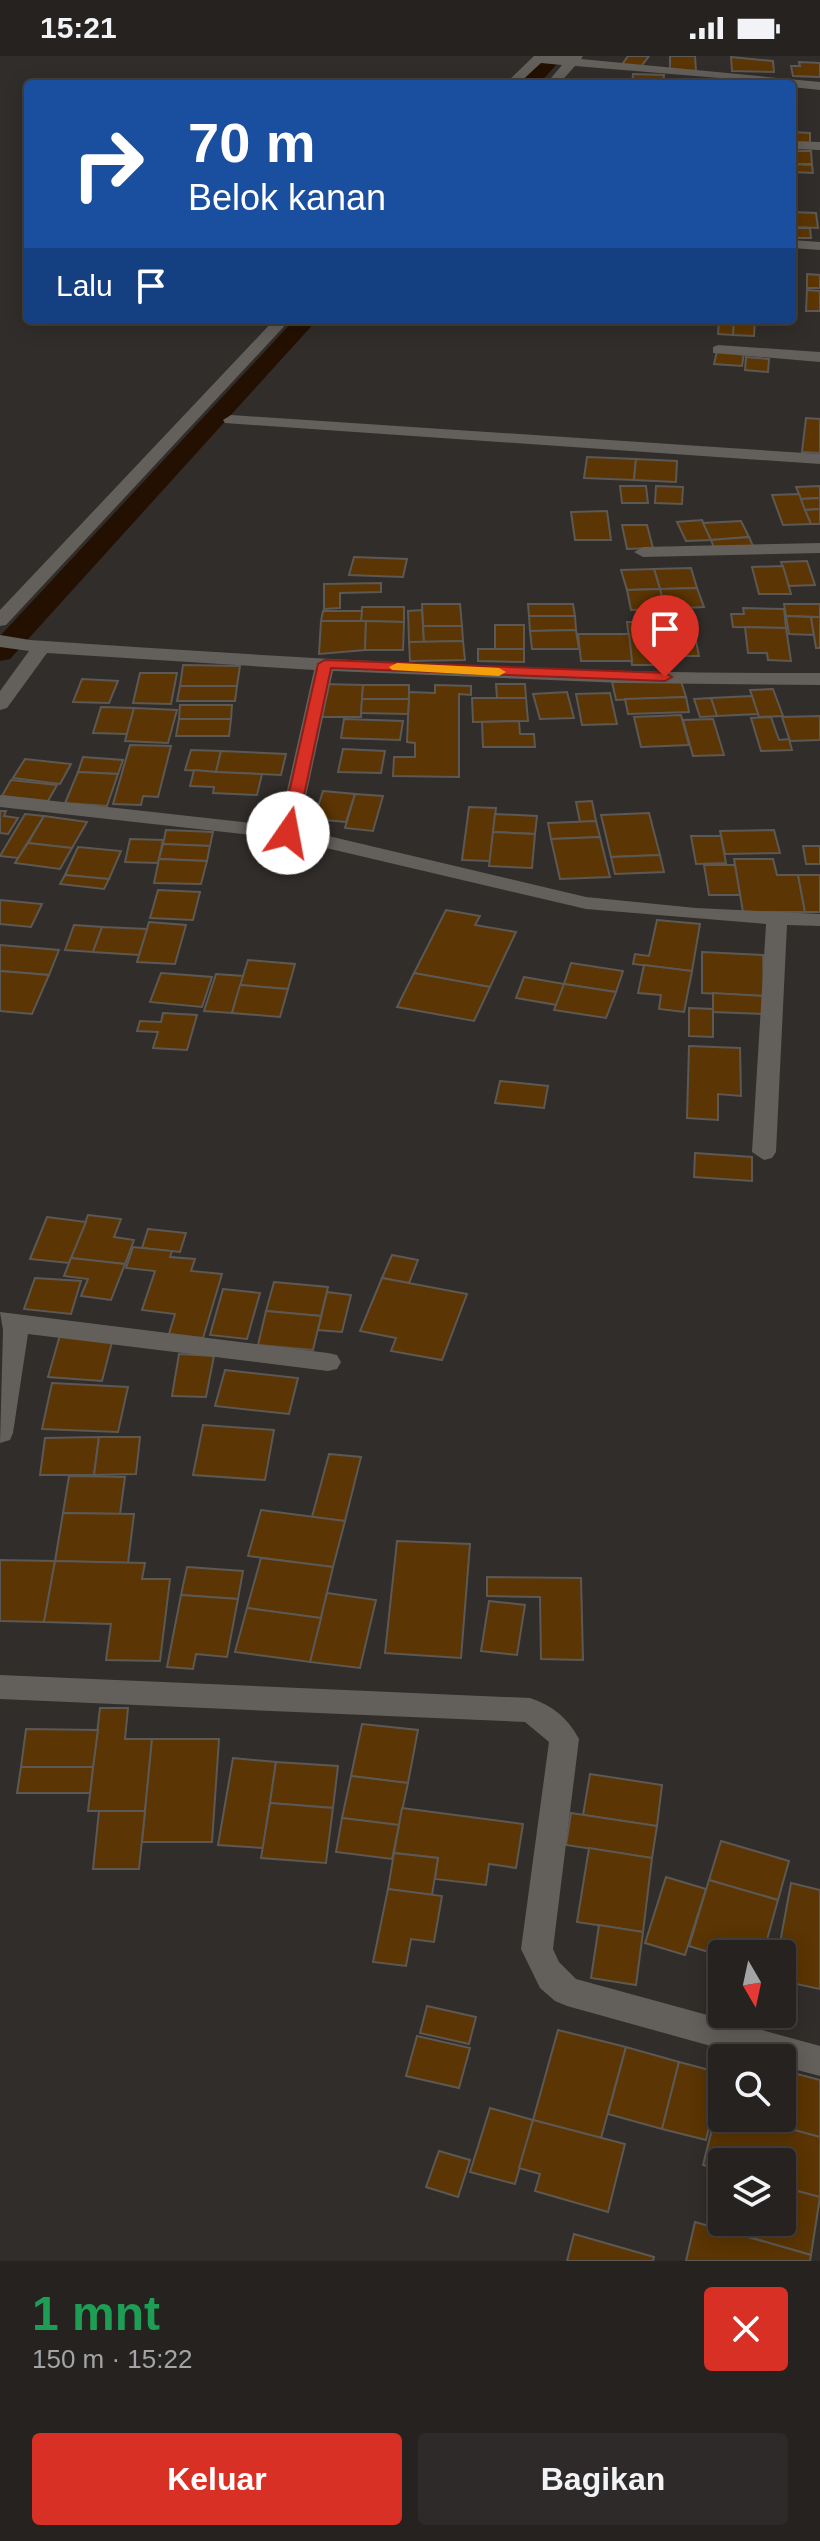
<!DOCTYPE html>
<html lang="id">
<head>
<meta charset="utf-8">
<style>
  :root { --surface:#252220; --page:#2d2a29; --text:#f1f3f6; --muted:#a3a4a5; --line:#423f3e; --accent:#d93025 }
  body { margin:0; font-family:Arial,sans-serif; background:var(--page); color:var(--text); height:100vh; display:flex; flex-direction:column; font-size:30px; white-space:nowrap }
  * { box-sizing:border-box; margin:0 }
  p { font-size:26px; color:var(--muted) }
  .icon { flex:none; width:44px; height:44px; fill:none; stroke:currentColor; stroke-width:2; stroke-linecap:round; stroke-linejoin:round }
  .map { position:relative; height:2205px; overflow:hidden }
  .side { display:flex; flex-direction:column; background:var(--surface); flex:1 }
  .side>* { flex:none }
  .top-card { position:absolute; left:24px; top:24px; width:772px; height:244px; border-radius:8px; box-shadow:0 4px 20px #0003,0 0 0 2px var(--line); background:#1a4fa0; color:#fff; overflow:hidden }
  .needle { width:52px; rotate:171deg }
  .tools { position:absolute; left:708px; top:1884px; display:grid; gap:16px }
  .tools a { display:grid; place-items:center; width:88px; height:88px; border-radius:8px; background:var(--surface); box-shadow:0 4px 20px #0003,0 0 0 2px var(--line); font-size:40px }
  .pin { position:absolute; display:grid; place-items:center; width:68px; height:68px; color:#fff; margin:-82px -34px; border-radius:50% 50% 50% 0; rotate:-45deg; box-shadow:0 0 8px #0007 }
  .pin .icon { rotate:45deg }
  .me { position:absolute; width:88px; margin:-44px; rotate:12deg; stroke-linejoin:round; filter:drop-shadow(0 0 6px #0008) }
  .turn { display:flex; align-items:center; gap:28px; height:168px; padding:0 32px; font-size:36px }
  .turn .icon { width:104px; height:104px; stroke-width:2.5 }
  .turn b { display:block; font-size:56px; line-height:68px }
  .then { display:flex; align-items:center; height:76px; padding:0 32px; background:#0003; gap:16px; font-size:30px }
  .round { display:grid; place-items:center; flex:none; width:84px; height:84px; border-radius:8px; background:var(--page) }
  .head { display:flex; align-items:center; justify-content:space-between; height:136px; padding:0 32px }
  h1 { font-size:48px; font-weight:800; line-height:60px; color:#1e9e55 }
  .action { display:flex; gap:16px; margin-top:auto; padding:16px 32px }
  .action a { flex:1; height:92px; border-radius:8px; background:var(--accent); color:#fff; font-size:32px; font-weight:800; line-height:92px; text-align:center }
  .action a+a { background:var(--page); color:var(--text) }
  .status { display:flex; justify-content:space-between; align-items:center; height:56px; padding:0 40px; background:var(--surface); direction:ltr }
  .status svg { height:22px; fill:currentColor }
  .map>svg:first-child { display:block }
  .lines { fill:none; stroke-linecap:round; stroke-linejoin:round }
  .canal { fill:#241000; fill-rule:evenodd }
  .building { fill:#5b3503; stroke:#5c5854; stroke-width:2 }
  .minor { fill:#635f5b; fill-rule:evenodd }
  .route { fill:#d93025; stroke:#8d1f18; stroke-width:2 }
  .slow { fill:#f59e0b }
</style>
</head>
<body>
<div class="status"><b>15:21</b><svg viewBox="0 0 49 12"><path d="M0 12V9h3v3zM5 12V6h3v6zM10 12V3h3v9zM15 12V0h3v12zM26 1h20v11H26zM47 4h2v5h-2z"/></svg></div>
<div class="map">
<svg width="820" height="2205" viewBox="0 0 820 2205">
  <rect width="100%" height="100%" fill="#312d2a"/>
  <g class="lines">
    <g class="canal">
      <polygon points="545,0 564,0 539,28 520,28"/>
      <polygon points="294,264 317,264 10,603 0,605 0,580"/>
    </g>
  </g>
  <g class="building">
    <polygon points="628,0 649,0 640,12 621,10"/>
    <polygon points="670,0 695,0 696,15 670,14"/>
    <polygon points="731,1 773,5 774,16 732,15"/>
    <polygon points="799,6 820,7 820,21 793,20 791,10 800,10"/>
    <polygon points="633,18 664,19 663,28 632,28"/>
    <polygon points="792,76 810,77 810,87 792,86"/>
    <polygon points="792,95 811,95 812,108 792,108"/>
    <polygon points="792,108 812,109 813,117 792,116"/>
    <polygon points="792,156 816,157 818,172 792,171"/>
    <polygon points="792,172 810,172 811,182 792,182"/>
    <polygon points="807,218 820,219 820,232 807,232"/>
    <polygon points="807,234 820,235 820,255 806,255"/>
    <polygon points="719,264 734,264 733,279 718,278"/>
    <polygon points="734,264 755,264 754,280 733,279"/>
    <polygon points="717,295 744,297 742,310 714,308"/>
    <polygon points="746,301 769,303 768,316 745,314"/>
    <polygon points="806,362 820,363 820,397 802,396"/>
    <polygon points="587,401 636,403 634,424 584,422"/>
    <polygon points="636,403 677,405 676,426 634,424"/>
    <polygon points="620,430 646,430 648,447 622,447"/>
    <polygon points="656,430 683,431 682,448 655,447"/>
    <polygon points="820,430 820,442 801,443 796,431"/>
    <polygon points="799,438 811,468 783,469 772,439"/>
    <polygon points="820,442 820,453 805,454 801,443"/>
    <polygon points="820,453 820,468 811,468 805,454"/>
    <polygon points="607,455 611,484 575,484 571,456"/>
    <polygon points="702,464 711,484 686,485 677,466"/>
    <polygon points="741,465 749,481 711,484 703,467"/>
    <polygon points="622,469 647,469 653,492 627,493"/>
    <polygon points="749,481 753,490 714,492 711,484"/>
    <polygon points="354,501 407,503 403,521 349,519"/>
    <polygon points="807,505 815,529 789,530 781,506"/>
    <polygon points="783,510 791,538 759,538 752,511"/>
    <polygon points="691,512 697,532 660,533 654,513"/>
    <polygon points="654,513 660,533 627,534 621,514"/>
    <polygon points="381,527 381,536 340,537 340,552 324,553 324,528"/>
    <polygon points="697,532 704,551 665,553 660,533"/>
    <polygon points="660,533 665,553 631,554 627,534"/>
    <polygon points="422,548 460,548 462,570 423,570"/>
    <polygon points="528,548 573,548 575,560 529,560"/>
    <polygon points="784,548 820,548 820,561 786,560"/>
    <polygon points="362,551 404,551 404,566 361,565"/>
    <polygon points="743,552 784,553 786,572 733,571 731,558 744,558"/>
    <polygon points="422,554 424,586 409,586 408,555"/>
    <polygon points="323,555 362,555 361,565 321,565"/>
    <polygon points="529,560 575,560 576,574 530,575"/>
    <polygon points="786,560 811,561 814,579 789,578"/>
    <polygon points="811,561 820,561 820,592 816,592"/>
    <polygon points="321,565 366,565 365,594 319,598"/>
    <polygon points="366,565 404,566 403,594 365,594"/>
    <polygon points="627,566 644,566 645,575 661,575 666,609 632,609"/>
    <rect x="495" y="569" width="29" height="24"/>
    <polygon points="423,570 462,570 463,585 424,586"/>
    <polygon points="745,571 786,572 791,605 768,604 767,597 748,597"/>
    <polygon points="576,574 579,593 532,593 530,575"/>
    <polygon points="578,578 629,578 632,605 581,605"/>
    <polygon points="661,579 695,580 699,600 665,600"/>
    <polygon points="463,585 465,604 410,605 409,586"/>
    <polygon points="478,593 524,593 524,606 478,605"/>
    <polygon points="183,609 240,610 237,630 180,630"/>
    <polygon points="140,617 177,617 171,648 133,647"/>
    <polygon points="82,623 118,625 109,647 73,646"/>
    <polygon points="681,625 686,641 616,644 612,626"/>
    <polygon points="322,628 363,629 361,661 319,661"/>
    <polygon points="496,628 525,628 526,642 497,642"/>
    <polygon points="363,629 409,629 409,643 362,643"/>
    <polygon points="435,629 471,630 471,639 459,638 459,721 393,720 394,701 415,701 415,687 407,686 409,636 435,637"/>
    <polygon points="180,630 237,630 235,645 177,645"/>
    <polygon points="773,633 783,660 759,661 750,634"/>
    <polygon points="567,636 574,662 540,663 533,638"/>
    <polygon points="610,637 617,668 582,669 576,638"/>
    <polygon points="752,640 758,658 717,660 711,642"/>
    <polygon points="686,641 689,656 628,658 625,643"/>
    <polygon points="472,642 526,642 528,665 473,666"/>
    <polygon points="711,642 717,660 700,661 694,643"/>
    <polygon points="362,643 409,643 408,658 361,657"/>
    <polygon points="180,649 232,649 231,663 179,663"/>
    <polygon points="101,651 134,652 127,678 93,677"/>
    <polygon points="134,652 177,654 168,687 125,685"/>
    <polygon points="681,659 689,689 641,691 634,661"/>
    <polygon points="820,660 820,684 790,685 782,661"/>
    <polygon points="771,661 779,684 789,683 792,694 761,695 751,662"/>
    <polygon points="179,663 231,663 229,680 176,680"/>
    <polygon points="344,663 403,665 400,684 341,682"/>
    <polygon points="713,663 724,699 693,700 683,664"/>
    <polygon points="519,665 520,678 534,678 535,691 483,691 482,666"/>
    <polygon points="130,689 171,690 158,741 143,740 141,749 113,748"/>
    <polygon points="343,693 385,695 381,717 338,716"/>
    <polygon points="191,694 221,695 216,716 185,714"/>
    <polygon points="221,695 286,698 281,719 216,716"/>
    <polygon points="83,701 123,704 118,718 78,716"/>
    <polygon points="25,703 71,708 60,728 13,722"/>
    <polygon points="194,714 216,716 262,718 257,739 213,737 214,731 190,730"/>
    <polygon points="78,716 118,718 107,750 65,747"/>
    <polygon points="11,724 57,729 48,745 2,740"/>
    <polygon points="323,735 355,738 346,766 314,763"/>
    <polygon points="355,738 383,740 373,775 345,772"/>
    <polygon points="592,745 596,765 580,766 576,746"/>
    <polygon points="469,751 496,752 490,805 462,804"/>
    <polygon points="0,755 6,755 4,760 18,762 8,778 0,777"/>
    <polygon points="649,757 660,799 611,801 601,759"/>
    <polygon points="25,758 44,760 18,802 0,800"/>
    <polygon points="495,758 537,760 535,778 493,776"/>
    <polygon points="44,760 87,766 72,792 28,787"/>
    <polygon points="596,765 600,781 551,783 548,767"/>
    <polygon points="166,774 213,776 210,790 163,788"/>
    <polygon points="774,774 780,797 725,798 720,775"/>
    <polygon points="493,776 535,778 532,812 489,810"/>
    <polygon points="691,780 721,780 726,807 696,808"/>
    <polygon points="600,781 610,821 560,823 551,783"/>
    <polygon points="130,783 163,784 158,807 125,806"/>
    <polygon points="28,787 72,792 60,813 15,807"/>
    <polygon points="163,788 210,790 207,805 159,803"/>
    <polygon points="803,790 820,790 820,808 806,808"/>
    <polygon points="78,791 121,795 109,823 65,819"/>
    <polygon points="660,799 664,816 615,818 611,801"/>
    <polygon points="159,803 207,805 201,828 154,827"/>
    <polygon points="734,803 773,803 777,819 798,819 805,856 743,856"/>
    <polygon points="704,809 735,809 740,839 709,839"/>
    <polygon points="65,819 109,823 104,833 60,828"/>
    <polygon points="798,819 820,819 820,856 805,856"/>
    <polygon points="158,834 200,836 193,864 150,862"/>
    <polygon points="0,844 42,848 31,871 0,868"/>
    <polygon points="446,854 480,860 475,869 516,876 490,931 414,917"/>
    <polygon points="657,864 700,868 692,915 633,908 635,898 649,900"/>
    <polygon points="149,866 186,869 175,908 137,906"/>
    <polygon points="74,869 102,871 93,896 65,894"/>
    <polygon points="102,871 147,873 139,899 93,896"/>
    <polygon points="0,889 59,894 49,919 0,915"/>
    <polygon points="702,896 763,899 764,940 702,937"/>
    <polygon points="248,904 295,908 288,933 240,929"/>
    <polygon points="571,907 623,915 616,936 564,928"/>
    <polygon points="644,909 692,915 684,956 659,953 661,939 638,937"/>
    <polygon points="0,915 49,919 32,958 0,955"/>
    <polygon points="161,917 212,921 202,951 150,946"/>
    <polygon points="414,917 490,931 474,965 397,951"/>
    <polygon points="216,918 243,920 232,957 204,955"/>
    <polygon points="524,921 564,928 557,949 516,942"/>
    <polygon points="564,928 616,936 606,962 554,954"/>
    <polygon points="240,929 288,933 280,961 232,957"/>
    <polygon points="713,937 764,940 765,958 713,956"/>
    <polygon points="689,952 713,953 713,981 689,980"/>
    <polygon points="163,957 197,959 187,994 153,992 158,976 137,975 140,965 161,966"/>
    <polygon points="689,990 740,992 741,1040 718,1038 718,1064 687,1062"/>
    <polygon points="500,1025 548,1030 544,1052 495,1047"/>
    <polygon points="695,1097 752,1101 752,1125 694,1121"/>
    <polygon points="88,1159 121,1163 114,1181 134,1184 125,1208 71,1202"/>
    <polygon points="47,1161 86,1166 69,1207 30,1203"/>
    <polygon points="148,1173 186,1177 180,1196 142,1192"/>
    <polygon points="133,1191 172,1195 170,1201 195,1203 191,1215 222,1218 203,1282 169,1278 175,1258 142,1254 155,1215 126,1212"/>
    <polygon points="392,1199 418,1204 409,1227 382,1222"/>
    <polygon points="71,1202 125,1208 111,1244 81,1240 88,1223 64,1220"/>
    <polygon points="35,1222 81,1225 71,1258 24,1253"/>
    <polygon points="382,1222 467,1238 442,1304 391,1295 396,1282 360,1275"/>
    <polygon points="274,1226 328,1231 321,1260 266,1255"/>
    <polygon points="223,1233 260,1237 247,1283 210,1279"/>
    <polygon points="327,1236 351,1239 342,1276 318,1274"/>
    <polygon points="266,1255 321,1260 313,1294 258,1289"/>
    <polygon points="60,1279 113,1282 102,1325 48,1321"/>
    <polygon points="179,1298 214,1300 206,1341 172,1340"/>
    <polygon points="225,1314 298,1322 289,1358 215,1350"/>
    <polygon points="52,1327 128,1331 118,1376 42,1373"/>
    <polygon points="203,1369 274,1374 265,1424 193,1419"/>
    <polygon points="99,1381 94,1419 40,1419 45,1382"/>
    <polygon points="99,1381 140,1381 136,1418 94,1419"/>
    <polygon points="329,1398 361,1401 345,1465 312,1461"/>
    <polygon points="69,1420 125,1421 120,1458 63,1457"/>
    <polygon points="261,1454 345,1465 333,1511 248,1500"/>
    <polygon points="63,1457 134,1458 128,1507 55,1505"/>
    <polygon points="397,1485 470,1488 461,1602 385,1597"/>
    <polygon points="261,1502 333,1511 321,1562 247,1552"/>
    <polygon points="0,1504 55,1505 44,1566 0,1565"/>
    <polygon points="55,1505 145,1507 142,1523 170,1523 160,1605 106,1604 111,1568 44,1566"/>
    <polygon points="187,1511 243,1515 238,1543 181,1539"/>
    <polygon points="487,1521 581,1522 583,1604 541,1603 540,1541 487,1540"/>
    <polygon points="327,1537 376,1544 360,1612 310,1606"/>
    <polygon points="181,1539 238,1543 227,1601 196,1598 193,1613 167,1611"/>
    <polygon points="489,1545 525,1549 517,1599 481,1595"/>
    <polygon points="247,1552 321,1562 310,1606 235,1596"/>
    <polygon points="100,1652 128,1652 125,1683 152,1683 145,1755 88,1755"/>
    <polygon points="362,1668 418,1674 408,1727 351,1720"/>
    <polygon points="26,1673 98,1674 93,1711 21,1711"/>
    <polygon points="152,1683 219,1683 212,1786 142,1786"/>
    <polygon points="233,1702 276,1706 263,1792 218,1789"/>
    <polygon points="276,1706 338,1710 333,1752 270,1747"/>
    <polygon points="21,1711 93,1711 90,1737 17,1737"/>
    <polygon points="590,1718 662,1729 657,1770 583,1759"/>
    <polygon points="351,1720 408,1727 399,1769 342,1762"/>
    <polygon points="270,1747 333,1752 326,1807 261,1802"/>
    <polygon points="402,1752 523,1768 516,1812 489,1808 486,1829 435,1823 438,1802 394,1797"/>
    <polygon points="99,1755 145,1755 139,1813 93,1813"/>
    <polygon points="571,1757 657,1770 652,1802 566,1789"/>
    <polygon points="342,1762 399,1769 392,1803 336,1796"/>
    <polygon points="721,1785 789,1805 778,1844 709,1824"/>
    <polygon points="589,1792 652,1802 643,1876 577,1866"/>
    <polygon points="394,1797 438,1802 432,1839 388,1833"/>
    <polygon points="666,1821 706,1833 685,1899 645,1887"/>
    <polygon points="709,1824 778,1844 763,1898 722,1900 689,1890"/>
    <polygon points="791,1827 820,1834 820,1933 782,1925 782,1898 778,1898"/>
    <polygon points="388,1833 442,1840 434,1886 411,1883 406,1910 373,1906"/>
    <polygon points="599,1869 643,1876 636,1929 591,1922"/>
    <polygon points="427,1950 476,1961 469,1988 420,1977"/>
    <polygon points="558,1974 626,1991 601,2082 533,2064"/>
    <polygon points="417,1980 470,1992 459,2032 406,2020"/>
    <polygon points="626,1991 679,2006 662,2073 608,2058"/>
    <polygon points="679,2006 721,2017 706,2084 662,2073"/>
    <polygon points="782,2014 820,2024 820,2081 750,2062 782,2062"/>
    <polygon points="490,2052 533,2064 515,2128 470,2116"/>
    <polygon points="717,2053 722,2054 722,2062 750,2062 820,2081 820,2141 782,2131 782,2106 722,2106 722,2114 703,2109"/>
    <polygon points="533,2064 625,2088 608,2156 535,2135 540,2118 519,2112"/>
    <polygon points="439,2095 470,2104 458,2141 426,2131"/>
    <polygon points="722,2126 722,2166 782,2166 782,2131 820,2141 811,2199 711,2170"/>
    <polygon points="695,2166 811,2199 810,2205 686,2205"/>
    <polygon points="574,2178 654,2201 653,2205 567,2205"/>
  </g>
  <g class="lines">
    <g class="minor">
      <polygon points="534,0 583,0 581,3 820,26 820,34 792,31 792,28 575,10 559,28 546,28 562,9 541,7 518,28 505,28"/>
      <polygon points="792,85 820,86 820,94 792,93"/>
      <polygon points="792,184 820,186 820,194 792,192"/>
      <polygon points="274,264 290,264 6,569 0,570 0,554"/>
      <polygon points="718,289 820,296 820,306 713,297 713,291"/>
      <polygon points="231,359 820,398 820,408 225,367 223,364"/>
      <polygon points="820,487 820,497 643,501 634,496 643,491"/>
      <path d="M0,579l30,5c263,18 526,34 790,33v12l-198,-2 -289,-12 -34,158 287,68 110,11 124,6v12l-33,-1 -11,227 -4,6 -8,2 -12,-8 14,-228 -180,-15 -298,-70 -288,-32v-12l279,31 35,-156 -267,-17 -40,55 -7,2v-19l29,-40 -29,-4z"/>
      <polygon points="0,1256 328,1297 337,1299 341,1306 337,1313 328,1315 28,1278 13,1377 10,1384 0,1387 3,1274"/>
      <path d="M0,1619l530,23c22,7 38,20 49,41l-26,210 6,13 17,17 244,67v30l-38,-10v-8h-28l-187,-52 -12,-5 -15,-13 -19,-39 28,-207 -24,-20 -525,-23z"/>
    </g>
  </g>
  <polygon class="route" points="325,604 665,617 672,621 665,625 331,612 296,777 288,782 280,777 318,608"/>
  <polygon class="slow" points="397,607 499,612 506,616 499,620 392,614 389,611"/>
</svg>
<div class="tools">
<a><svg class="needle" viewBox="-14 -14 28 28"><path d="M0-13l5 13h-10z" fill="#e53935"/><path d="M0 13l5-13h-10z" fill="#a3a4a5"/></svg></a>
<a><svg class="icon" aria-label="search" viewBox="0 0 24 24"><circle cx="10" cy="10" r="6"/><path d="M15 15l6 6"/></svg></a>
<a><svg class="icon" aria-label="layers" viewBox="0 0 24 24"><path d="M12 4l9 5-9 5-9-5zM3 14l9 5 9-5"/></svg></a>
</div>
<div class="pin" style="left:665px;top:621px;background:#d93025"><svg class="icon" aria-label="arrive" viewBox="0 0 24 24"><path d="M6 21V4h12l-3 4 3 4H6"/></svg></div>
<svg class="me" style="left:288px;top:777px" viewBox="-20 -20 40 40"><circle r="19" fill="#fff"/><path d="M0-13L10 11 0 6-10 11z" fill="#d93025"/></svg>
<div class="top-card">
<div class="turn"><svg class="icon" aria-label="right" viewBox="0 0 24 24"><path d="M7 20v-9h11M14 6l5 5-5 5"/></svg><div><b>70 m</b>Belok kanan</div></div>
<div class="then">Lalu<svg class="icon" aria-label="arrive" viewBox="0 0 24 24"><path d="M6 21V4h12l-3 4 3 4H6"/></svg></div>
</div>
</div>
<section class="side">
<div class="head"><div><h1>1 mnt</h1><p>150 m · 15:22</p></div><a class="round" style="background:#d93025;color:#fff"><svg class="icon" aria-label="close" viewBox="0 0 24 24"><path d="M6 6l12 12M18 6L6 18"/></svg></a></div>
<div class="action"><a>Keluar</a><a>Bagikan</a></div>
</section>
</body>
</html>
